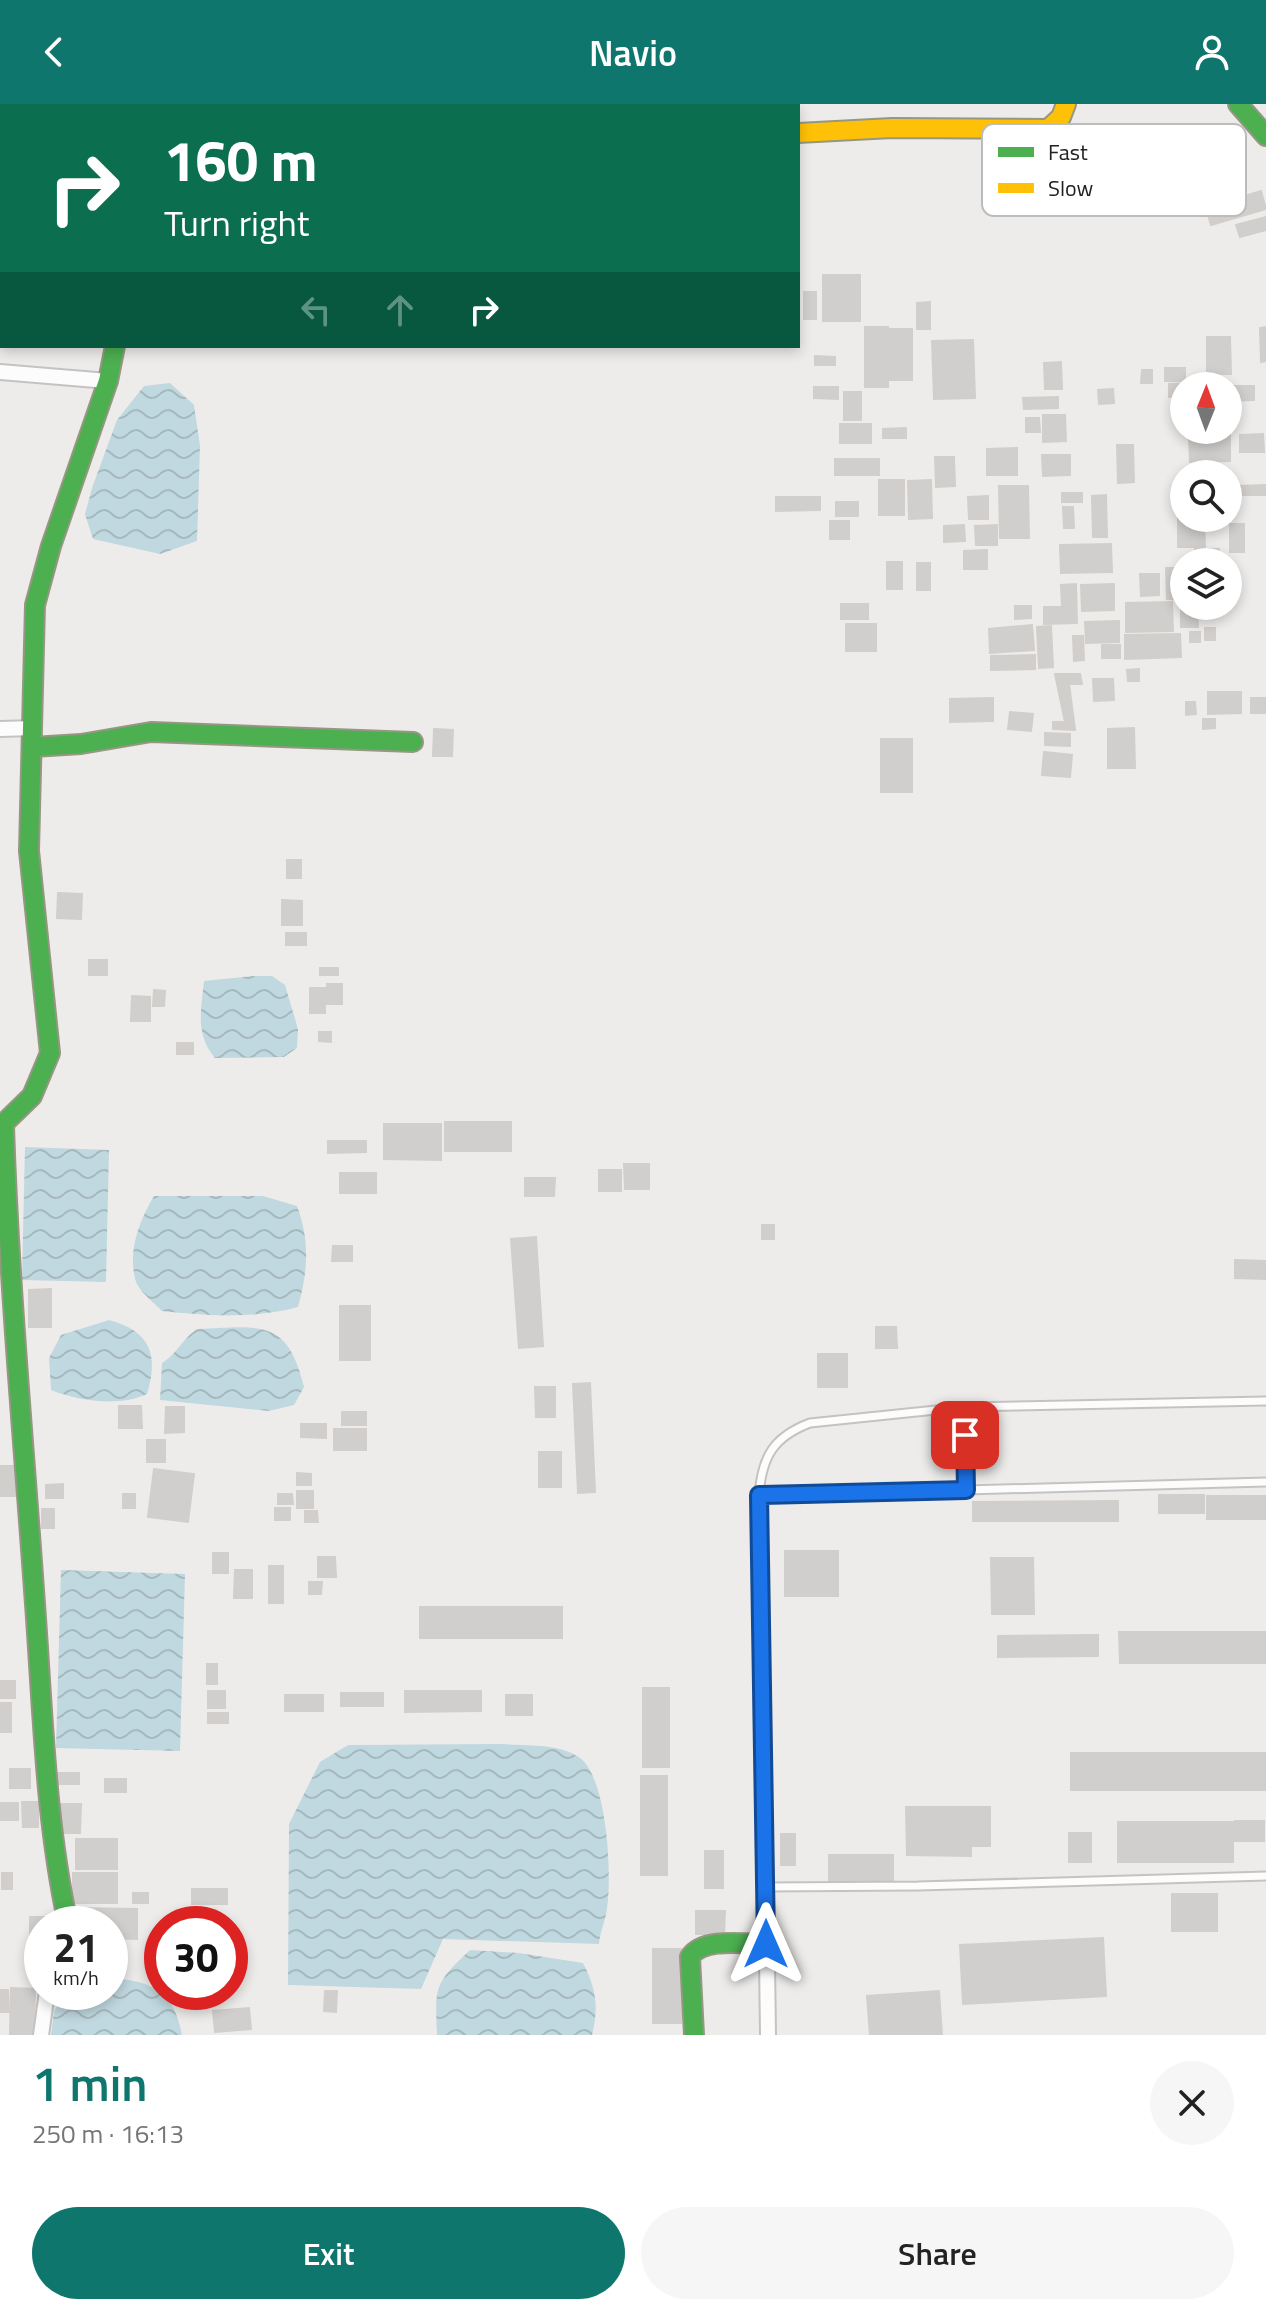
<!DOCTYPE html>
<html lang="en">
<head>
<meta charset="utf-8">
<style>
  :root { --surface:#fff; --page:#f6f6f6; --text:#222; --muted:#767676; --accent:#0f766e }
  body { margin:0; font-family:"Titillium Web",sans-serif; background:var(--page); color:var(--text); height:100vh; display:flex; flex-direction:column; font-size:30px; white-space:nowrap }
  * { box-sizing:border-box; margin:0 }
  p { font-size:26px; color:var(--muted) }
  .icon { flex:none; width:44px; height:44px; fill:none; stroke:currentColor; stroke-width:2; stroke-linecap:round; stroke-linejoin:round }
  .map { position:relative; height:1931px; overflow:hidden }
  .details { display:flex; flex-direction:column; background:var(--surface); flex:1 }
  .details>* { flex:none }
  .guide { position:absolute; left:0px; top:0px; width:800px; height:244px; box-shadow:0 4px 12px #0003; background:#0b6e4f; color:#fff; overflow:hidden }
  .needle { width:52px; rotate:1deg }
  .buttons { position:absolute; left:1170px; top:268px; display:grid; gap:16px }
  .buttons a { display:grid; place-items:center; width:72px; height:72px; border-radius:50%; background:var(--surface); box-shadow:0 4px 12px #0003; font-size:40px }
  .speed { position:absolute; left:24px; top:1802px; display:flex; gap:16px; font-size:40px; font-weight:700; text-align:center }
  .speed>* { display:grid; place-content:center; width:104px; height:104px; border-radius:50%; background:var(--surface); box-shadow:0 4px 12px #0003; line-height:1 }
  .speed small { font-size:20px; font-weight:400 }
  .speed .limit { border:12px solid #d22; background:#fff; color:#111 }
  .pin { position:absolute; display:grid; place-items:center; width:68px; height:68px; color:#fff; margin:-34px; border-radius:16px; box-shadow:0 4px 12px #0006 }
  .me { position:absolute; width:88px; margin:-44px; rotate:0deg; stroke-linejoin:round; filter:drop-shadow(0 0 6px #0008) }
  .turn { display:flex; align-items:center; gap:28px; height:168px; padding:0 32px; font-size:36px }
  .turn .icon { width:104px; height:104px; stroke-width:2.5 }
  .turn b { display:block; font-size:56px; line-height:68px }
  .lanes { display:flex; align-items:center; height:76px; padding:0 32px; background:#0003; justify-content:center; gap:40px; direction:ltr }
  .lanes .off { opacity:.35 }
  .round { display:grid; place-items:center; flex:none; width:84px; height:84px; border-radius:42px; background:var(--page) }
  .head { display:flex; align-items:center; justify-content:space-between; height:136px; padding:0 32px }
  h1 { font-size:48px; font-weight:600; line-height:60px; color:var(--accent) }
  .cta { display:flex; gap:16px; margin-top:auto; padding:16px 32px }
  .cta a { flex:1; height:92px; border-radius:48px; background:var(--accent); color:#fff; font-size:32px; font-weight:600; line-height:92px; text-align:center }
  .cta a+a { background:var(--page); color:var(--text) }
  header { display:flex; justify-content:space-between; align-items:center; height:104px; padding:0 32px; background:var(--accent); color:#fff; font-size:36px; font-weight:600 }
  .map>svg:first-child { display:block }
  .water { fill:url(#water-waves) }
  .building { fill:#d1cfcd; stroke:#d1cecb; stroke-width:2 }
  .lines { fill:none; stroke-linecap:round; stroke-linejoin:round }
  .lane-casing { stroke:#c4c3c2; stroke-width:11 }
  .street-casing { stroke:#c4c3c2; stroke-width:18 }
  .fast-casing { stroke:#959783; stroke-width:22 }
  .slow-casing { stroke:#959783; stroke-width:22 }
  .lane { stroke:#fcfcfc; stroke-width:7 }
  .street { stroke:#fcfcfc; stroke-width:14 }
  .fast { stroke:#4caf50; stroke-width:18 }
  .slow { stroke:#ffc107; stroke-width:18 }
  .route-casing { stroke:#114b97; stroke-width:20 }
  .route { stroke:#1a73e8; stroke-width:14 }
  .key { fill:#fff; stroke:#bcbcbc; stroke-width:2 }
  .key-label { font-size:22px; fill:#212121 }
</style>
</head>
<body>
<header><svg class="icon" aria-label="back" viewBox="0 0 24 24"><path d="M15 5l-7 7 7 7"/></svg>Navio<svg class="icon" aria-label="person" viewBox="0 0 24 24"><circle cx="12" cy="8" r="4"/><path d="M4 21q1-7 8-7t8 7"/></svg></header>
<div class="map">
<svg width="1266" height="1931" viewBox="0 0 1266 1931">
  <defs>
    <pattern id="water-waves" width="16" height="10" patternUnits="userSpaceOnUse" patternTransform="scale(2)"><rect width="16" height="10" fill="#c0d8df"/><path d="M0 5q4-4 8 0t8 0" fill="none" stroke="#a5b9bf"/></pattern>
  </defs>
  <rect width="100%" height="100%" fill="#eeecea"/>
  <g class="water">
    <polygon points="170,279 194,301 200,342 197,437 160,450 93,435 85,410 92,384 117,316 144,282"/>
    <path d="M253,872h19l13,9 13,44 -1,19 -13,9 -69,1c-20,-24 -14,-47 -11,-77z"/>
    <polygon points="25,1043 109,1046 106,1178 22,1176"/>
    <path d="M154,1092h109l34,10c13,35 11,65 1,101 -45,12 -90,9 -136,4 -8,-8 -22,-19 -26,-29 -9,-30 3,-61 18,-86z"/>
    <path d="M109,1216c41,11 50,34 38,74 -27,13 -69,7 -96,-4l-2,-32 12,-23z"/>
    <path d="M197,1225c63,-2 90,-12 107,58l-10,18 -25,6 -109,-11 2,-37c17,-11 20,-24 35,-34z"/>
    <polygon points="61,1466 185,1470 180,1647 56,1644"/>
    <path d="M502,1640c24,2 58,-1 78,14 28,21 33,124 26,156 -2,10 -6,19 -7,30l-156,-5 -22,50 -133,-4 1,-161 31,-62 28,-17z"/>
    <path d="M470,1846l49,3 64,10c13,25 16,44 9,72h-155c-2,-49 -3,-51 33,-85z"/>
    <path d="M110,1874c44,3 64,14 72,57h-131l3,-24 12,-19h44z"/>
  </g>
  <g class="building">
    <polygon points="1261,87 1266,105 1211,121 1206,104"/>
    <polygon points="1266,113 1266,126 1240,133 1236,121"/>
    <rect x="823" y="171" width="37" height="46"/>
    <rect x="804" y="188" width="12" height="27"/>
    <polygon points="930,198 930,225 917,225 917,199"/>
    <rect x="865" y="223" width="23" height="60"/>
    <polygon points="1266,223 1266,257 1261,258 1260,224"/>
    <rect x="890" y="225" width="22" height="51"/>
    <polygon points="1207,233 1230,233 1231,270 1207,270"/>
    <polygon points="973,236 975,294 934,295 932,237"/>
    <polygon points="815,252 835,253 835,261 815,261"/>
    <polygon points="1061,258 1062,285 1045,285 1044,259"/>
    <rect x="1165" y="264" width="20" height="13"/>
    <polygon points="1142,266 1152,266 1152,279 1141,279"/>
    <polygon points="1195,279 1195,282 1184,282 1184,292 1169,293 1169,280"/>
    <polygon points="1228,282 1254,282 1254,296 1228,297"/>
    <polygon points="814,283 838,283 838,295 814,294"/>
    <polygon points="1113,285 1114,299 1099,300 1098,286"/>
    <rect x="844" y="288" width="17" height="28"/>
    <polygon points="1058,293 1058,304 1024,305 1023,294"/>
    <polygon points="1043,311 1065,311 1066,337 1043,338"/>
    <polygon points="1026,314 1039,314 1040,328 1026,328"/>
    <rect x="840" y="320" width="31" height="19"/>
    <polygon points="906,324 906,334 883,334 883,325"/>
    <polygon points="1263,330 1264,348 1240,348 1240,331"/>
    <polygon points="1230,331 1230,357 1190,358 1189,332"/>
    <polygon points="1117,341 1133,341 1134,378 1118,379"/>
    <polygon points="1017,344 1017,371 987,371 987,345"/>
    <polygon points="1042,351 1070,351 1070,371 1043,372"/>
    <polygon points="935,353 954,353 955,382 936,383"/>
    <rect x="835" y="355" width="44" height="16"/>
    <rect x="879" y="376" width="25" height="35"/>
    <polygon points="931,376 932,414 909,415 908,377"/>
    <polygon points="1266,381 1266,391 1241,391 1240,382"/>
    <polygon points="999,382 1028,382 1029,434 1000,434"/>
    <rect x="1062" y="389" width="20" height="9"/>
    <polygon points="1106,391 1107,433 1093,433 1092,392"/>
    <polygon points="988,392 988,415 969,415 968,393"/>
    <polygon points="776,393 820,393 820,406 776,407"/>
    <rect x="836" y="398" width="22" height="14"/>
    <polygon points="1063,403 1073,403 1074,424 1064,424"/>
    <polygon points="1178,404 1184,404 1184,414 1204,414 1205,443 1178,443"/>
    <rect x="830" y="417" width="19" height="18"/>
    <rect x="1230" y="420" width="14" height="28"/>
    <polygon points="964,421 965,437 944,438 944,422"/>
    <polygon points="997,421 997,441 976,441 975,422"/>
    <polygon points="1111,440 1112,468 1061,469 1060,441"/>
    <rect x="1195" y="445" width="24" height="13"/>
    <polygon points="987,446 987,465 964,465 964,447"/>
    <rect x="887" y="458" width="15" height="27"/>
    <rect x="917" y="459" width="13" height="27"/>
    <polygon points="1166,464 1184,464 1184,495 1167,495"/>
    <polygon points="1140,470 1159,470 1159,491 1141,492"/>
    <polygon points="1076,480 1077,519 1044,520 1044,503 1062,503 1061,481"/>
    <polygon points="1114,480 1114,506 1082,507 1081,481"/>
    <polygon points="1172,498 1173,527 1126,528 1126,499"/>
    <rect x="841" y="500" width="27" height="15"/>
    <polygon points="1015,502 1031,502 1031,514 1015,515"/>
    <polygon points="1181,502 1197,502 1198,523 1181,523"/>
    <rect x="1203" y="502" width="14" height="10"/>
    <polygon points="1119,517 1119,538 1086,539 1085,518"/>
    <rect x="846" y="520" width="30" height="27"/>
    <polygon points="1032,521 1034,546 990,549 989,525"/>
    <polygon points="1051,522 1053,563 1039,564 1037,523"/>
    <rect x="1205" y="524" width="10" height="12"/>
    <rect x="1190" y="528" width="10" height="10"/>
    <polygon points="1180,530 1181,553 1125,555 1125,531"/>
    <polygon points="1073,532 1083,532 1084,556 1074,557"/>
    <rect x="1102" y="541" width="18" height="13"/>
    <polygon points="1035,551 1035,565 991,566 991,552"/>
    <polygon points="1139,565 1139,577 1128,577 1127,566"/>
    <polygon points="1055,570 1080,570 1082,580 1069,580 1075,626 1053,625 1053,618 1065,618"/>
    <polygon points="1093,575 1113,575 1114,596 1094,597"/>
    <polygon points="1208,588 1241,588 1241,609 1208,610"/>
    <polygon points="993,594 993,617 950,618 950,595"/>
    <rect x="1251" y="594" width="15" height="15"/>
    <polygon points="1186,598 1195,598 1196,610 1186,611"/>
    <polygon points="1010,608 1033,610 1031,627 1008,625"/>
    <polygon points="1203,615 1215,615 1215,624 1203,625"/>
    <polygon points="1134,624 1135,664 1108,664 1108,625"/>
    <polygon points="434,625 453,626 452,652 433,652"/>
    <polygon points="1045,629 1070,630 1070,642 1045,641"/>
    <rect x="881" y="635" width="31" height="53"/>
    <polygon points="1044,648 1072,651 1070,673 1042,671"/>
    <rect x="287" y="756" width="14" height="18"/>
    <polygon points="58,789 82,790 81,815 57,814"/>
    <polygon points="282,796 302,797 302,821 282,821"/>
    <rect x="286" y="829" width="20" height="12"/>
    <rect x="89" y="856" width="18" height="15"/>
    <rect x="320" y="864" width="18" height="7"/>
    <rect x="327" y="880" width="15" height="20"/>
    <rect x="310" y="884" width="15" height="25"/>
    <polygon points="154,886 165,887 164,902 153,902"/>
    <polygon points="132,892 150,893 150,917 131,917"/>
    <polygon points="319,928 331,928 331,938 319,937"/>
    <rect x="177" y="939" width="16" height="11"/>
    <rect x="445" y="1018" width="66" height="29"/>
    <polygon points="384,1020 441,1020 441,1056 384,1055"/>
    <polygon points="328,1037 366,1037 366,1048 328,1049"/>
    <polygon points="624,1060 649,1060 649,1085 625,1085"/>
    <rect x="599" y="1066" width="22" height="21"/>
    <rect x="340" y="1069" width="36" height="20"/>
    <polygon points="525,1074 555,1074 554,1092 525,1092"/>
    <rect x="762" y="1121" width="12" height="14"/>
    <polygon points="536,1133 543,1242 519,1244 511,1135"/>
    <polygon points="333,1142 352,1142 352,1157 332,1157"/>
    <polygon points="1235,1156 1266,1157 1266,1175 1235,1174"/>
    <polygon points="51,1185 51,1223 29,1223 29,1186"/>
    <rect x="340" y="1202" width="30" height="54"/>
    <polygon points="876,1223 896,1223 897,1244 876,1244"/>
    <rect x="818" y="1250" width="29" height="33"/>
    <polygon points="590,1279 595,1388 578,1389 573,1280"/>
    <polygon points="535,1283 555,1283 555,1313 536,1313"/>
    <polygon points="119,1302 141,1302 142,1324 119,1324"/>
    <polygon points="166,1303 184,1303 184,1328 165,1329"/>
    <rect x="342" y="1308" width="24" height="13"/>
    <polygon points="301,1320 326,1320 326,1334 301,1333"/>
    <rect x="334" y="1325" width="32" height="21"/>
    <rect x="147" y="1336" width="18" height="22"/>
    <rect x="539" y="1348" width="22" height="35"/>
    <rect x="0" y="1362" width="20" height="30"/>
    <polygon points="154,1365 194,1370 188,1418 148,1413"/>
    <polygon points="297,1369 311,1370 311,1381 297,1381"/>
    <polygon points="63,1380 63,1394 46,1394 46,1381"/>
    <rect x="297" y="1387" width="16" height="17"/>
    <rect x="123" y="1390" width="12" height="14"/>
    <polygon points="278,1390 292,1390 293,1400 278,1400"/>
    <rect x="1159" y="1391" width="45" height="18"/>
    <rect x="1207" y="1392" width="59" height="23"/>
    <polygon points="1118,1397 1118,1417 973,1417 973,1398"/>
    <rect x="275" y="1404" width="15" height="12"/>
    <rect x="42" y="1405" width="12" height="19"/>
    <polygon points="305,1407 317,1407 318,1418 305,1418"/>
    <rect x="785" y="1447" width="53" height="45"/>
    <rect x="213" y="1449" width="15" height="20"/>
    <polygon points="318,1453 335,1453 336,1473 318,1473"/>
    <polygon points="991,1454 1033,1454 1034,1510 992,1510"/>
    <rect x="269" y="1462" width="14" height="37"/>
    <polygon points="235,1466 252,1466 252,1494 234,1494"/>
    <polygon points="309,1478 322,1478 321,1490 309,1490"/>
    <rect x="420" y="1503" width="142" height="31"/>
    <polygon points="1119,1528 1266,1528 1266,1559 1120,1559"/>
    <polygon points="1098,1531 1098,1552 998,1553 998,1532"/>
    <rect x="207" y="1560" width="10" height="20"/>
    <rect x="0" y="1577" width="15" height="17"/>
    <rect x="643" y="1584" width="26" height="79"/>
    <rect x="208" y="1587" width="17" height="17"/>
    <polygon points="405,1587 481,1587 481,1607 405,1608"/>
    <rect x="341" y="1589" width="42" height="13"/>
    <rect x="285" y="1591" width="38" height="16"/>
    <rect x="506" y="1591" width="26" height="20"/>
    <rect x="0" y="1599" width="11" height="29"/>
    <rect x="208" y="1609" width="20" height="10"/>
    <rect x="1071" y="1649" width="195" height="37"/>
    <rect x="10" y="1665" width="20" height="19"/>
    <rect x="56" y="1669" width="23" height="11"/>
    <rect x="641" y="1672" width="26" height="99"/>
    <rect x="105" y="1675" width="21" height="13"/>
    <polygon points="22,1698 38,1698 38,1723 23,1723"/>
    <rect x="1" y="1699" width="17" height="17"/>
    <polygon points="61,1700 81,1700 80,1729 59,1729"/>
    <polygon points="906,1703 990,1703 990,1742 971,1742 971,1752 907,1751"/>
    <polygon points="1235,1717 1264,1717 1264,1737 1234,1737"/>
    <rect x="1118" y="1718" width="115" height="40"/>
    <rect x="1069" y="1729" width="22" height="29"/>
    <rect x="781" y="1730" width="14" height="31"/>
    <rect x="76" y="1735" width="41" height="30"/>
    <rect x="705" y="1747" width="18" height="37"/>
    <rect x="829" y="1751" width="64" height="27"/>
    <rect x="2" y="1769" width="10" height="16"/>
    <rect x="73" y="1769" width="44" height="30"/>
    <rect x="192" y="1785" width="35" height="15"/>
    <rect x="133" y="1789" width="15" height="10"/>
    <rect x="1172" y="1790" width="45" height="37"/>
    <polygon points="74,1804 137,1805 137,1835 110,1834 110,1820 74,1820"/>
    <polygon points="696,1807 725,1807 724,1830 696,1830"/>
    <polygon points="30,1813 61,1813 61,1820 42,1820 42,1834 30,1834"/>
    <polygon points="1103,1834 1106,1892 963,1900 960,1841"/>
    <rect x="653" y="1845" width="28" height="74"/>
    <polygon points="11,1884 35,1885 34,1931 10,1931"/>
    <polygon points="0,1886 8,1886 9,1908 0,1908"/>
    <polygon points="325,1887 337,1887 336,1908 324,1907"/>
    <polygon points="939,1887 942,1931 870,1931 867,1892"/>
    <polygon points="249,1904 251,1925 215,1928 213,1907"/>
  </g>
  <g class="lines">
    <defs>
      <g id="lane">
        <path d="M1266,1297l-301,6 -155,16c-37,14 -48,34 -51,72l7,392 152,-1 348,-10"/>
        <polyline points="965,1303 966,1386 1266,1378"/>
        <polyline points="759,1391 966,1386"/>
      </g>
      <g id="street">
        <polyline points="122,0 122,2"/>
        <polyline points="0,268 108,277"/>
        <polyline points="0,625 34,624"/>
        <polyline points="766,1783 768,1931"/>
        <polyline points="41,1931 47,1888"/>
      </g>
      <g id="fast">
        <polyline points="1238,0 1266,32"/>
        <polyline points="33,643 81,640 151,628 413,638"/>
        <path d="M4,1022c5,160 20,319 31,478 8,108 10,214 33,320"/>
        <polyline points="0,1023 32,992 50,949 29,747 35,501 51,442 108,277 115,242"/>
        <path d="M694,1931l-4,-78c13,-20 55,-13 76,-13"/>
      </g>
      <polyline id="slow" points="798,29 892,24 1048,25 1061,13 1066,0"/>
    </defs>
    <use href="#lane" class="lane-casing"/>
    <use href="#street" class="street-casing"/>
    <use href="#fast" class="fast-casing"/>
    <use href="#slow" class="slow-casing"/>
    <use href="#lane" class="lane"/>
    <use href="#street" class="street"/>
    <use href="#fast" class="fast"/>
    <use href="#slow" class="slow"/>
  </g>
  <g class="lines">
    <defs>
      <polyline id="route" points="766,1840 759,1391 966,1386 965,1331"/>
    </defs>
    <use href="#route" class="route-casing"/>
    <use href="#route" class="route"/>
  </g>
  <rect x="982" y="20" width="264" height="92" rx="12" class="key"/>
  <rect x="998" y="43" width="36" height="10" fill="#4caf50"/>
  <rect x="998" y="79" width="36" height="10" fill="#ffc107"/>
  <g class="key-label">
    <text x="1048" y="56">Fast</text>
    <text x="1048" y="92">Slow</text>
  </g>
</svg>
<div class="buttons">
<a><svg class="needle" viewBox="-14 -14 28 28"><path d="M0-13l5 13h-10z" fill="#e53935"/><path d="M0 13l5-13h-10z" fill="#767676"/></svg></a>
<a><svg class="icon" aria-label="search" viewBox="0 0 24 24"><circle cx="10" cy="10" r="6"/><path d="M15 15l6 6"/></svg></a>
<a><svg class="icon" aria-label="layers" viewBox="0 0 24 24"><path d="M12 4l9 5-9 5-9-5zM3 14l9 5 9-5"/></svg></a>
</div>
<div class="speed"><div>21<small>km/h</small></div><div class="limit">30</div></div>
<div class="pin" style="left:965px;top:1331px;background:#d93025"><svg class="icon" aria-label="arrive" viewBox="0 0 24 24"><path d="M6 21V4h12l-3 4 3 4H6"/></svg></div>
<svg class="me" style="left:766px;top:1840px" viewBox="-20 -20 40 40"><path d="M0-17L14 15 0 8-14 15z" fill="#1a73e8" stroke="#fff" stroke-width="4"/></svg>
<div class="guide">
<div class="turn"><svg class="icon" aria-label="right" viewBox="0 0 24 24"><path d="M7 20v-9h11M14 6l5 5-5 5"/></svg><div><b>160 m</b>Turn right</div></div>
<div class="lanes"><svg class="icon off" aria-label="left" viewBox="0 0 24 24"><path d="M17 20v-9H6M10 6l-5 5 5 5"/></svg><svg class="icon off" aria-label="ahead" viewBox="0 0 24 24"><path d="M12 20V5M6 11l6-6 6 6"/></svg><svg class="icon" aria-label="right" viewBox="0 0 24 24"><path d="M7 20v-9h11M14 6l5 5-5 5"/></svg></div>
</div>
</div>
<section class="details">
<div class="head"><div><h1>1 min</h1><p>250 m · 16:13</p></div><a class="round"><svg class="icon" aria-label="close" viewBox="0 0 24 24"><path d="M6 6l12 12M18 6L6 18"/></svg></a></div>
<div class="cta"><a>Exit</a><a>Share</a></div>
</section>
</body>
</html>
